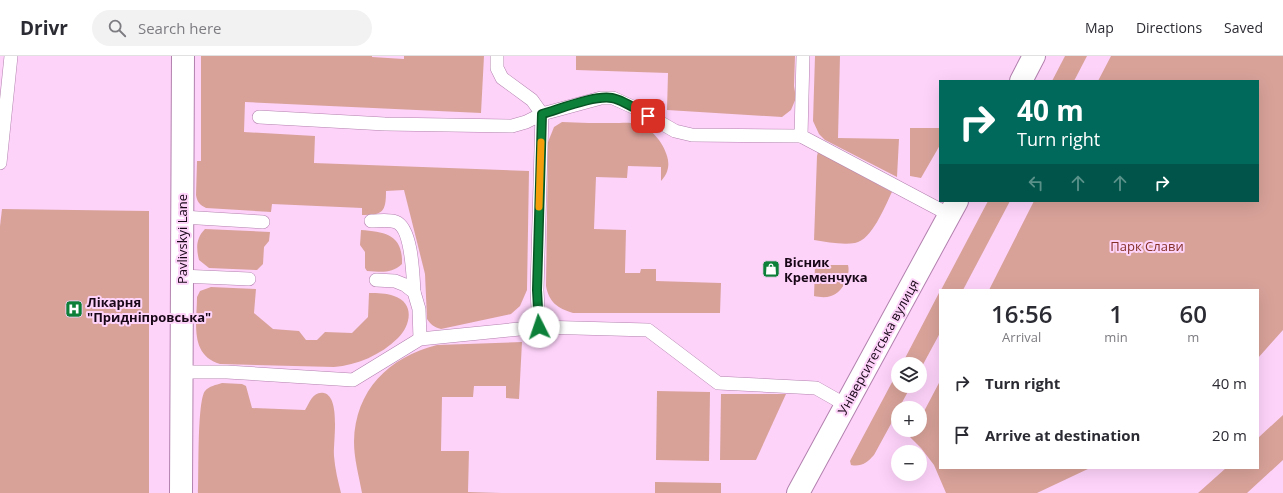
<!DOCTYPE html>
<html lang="en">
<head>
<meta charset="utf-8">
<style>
  :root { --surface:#fff; --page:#f2f2f3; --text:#2b2b33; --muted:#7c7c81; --line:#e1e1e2 }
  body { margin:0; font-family:"Open Sans",sans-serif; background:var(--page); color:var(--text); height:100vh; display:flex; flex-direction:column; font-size:15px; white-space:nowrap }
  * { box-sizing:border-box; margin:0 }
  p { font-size:13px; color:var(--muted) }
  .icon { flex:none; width:22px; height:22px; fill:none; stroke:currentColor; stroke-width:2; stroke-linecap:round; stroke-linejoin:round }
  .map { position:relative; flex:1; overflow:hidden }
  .panel { position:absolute; left:939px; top:233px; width:320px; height:180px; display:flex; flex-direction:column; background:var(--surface); border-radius:0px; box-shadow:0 4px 16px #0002 }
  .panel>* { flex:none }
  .top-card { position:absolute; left:939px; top:24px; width:320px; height:122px; border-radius:0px; box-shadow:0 4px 16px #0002; background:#00695c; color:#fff; overflow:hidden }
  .tools { position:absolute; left:891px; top:301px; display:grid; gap:8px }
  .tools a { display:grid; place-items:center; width:36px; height:36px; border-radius:50%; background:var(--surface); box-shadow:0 4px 16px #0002; font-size:20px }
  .pin { position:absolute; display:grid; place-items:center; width:34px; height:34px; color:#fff; margin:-17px; border-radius:8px; box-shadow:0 2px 6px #0006 }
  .me { position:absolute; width:44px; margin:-22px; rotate:356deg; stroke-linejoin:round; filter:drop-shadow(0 0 3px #0008) }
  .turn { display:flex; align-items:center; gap:14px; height:84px; padding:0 12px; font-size:18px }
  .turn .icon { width:52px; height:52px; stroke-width:2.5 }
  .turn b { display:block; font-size:28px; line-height:34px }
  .lanes { display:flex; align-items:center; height:38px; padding:0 12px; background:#0003; justify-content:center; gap:20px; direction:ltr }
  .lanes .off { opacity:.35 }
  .eta { display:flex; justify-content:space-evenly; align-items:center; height:68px; text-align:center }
  .eta b { font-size:24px; font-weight:600; line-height:28px }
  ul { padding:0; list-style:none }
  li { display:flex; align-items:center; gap:12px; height:52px; padding:0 12px }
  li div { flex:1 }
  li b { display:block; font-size:15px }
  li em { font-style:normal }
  header { display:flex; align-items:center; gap:24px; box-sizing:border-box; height:56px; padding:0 20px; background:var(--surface); border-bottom:1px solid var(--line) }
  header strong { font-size:19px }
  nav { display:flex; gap:22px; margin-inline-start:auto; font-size:14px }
  .search { width:280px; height:36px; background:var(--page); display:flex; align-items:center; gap:10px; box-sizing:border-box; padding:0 14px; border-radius:22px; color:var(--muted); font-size:15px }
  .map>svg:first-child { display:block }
  .green { fill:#d8a299 }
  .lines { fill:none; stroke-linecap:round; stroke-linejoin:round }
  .service-casing { stroke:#b281ae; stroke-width:14 }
  .minor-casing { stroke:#b281ae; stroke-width:24 }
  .tertiary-casing { stroke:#b281ae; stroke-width:24 }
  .service { stroke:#fff; stroke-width:13 }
  .minor { stroke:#fff; stroke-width:22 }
  .tertiary { stroke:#fff; stroke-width:22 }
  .route-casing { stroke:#085324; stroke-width:10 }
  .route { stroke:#0c8038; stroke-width:7 }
  .slow { stroke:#f59e0b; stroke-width:7 }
  .labels { text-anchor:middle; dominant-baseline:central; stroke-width:4; stroke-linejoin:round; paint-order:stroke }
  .street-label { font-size:13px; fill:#180717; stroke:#fed3fa }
  .park-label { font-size:13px; fill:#853027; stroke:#fed3fa }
  .poi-label { font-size:13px; font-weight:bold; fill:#180717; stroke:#fed3fa; text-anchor:start }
</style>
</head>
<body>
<header>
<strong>Drivr</strong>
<div class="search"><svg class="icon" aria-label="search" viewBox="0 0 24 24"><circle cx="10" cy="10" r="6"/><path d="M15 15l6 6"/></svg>Search here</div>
<nav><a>Map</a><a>Directions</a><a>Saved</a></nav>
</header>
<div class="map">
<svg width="1283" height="437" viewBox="0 0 1283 437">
  <rect width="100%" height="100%" fill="#fed3fa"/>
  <g class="green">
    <path d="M201,0h171v1l32,2v-3h80l-3,57 -236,-11 -1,30 71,4 -1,27 215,8 -2,119 -7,16 -9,8 -70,15c-7,-2 -10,-4 -14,-10l-2,-45 -21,-84 -18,1c0,21 -3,24 -24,24v-7l-90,-4 -1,8 -65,-4c-6,-3 -9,-6 -10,-13l1,-34h4z"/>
    <polygon points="576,0 795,0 794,30 796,42 791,54 782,61 667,54 668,17 576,14"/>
    <polygon points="815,0 840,0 838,82 899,83 897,121 825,84 819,78 813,65"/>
    <polygon points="1065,0 1087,0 1074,25 1052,25"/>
    <polygon points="1111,0 1283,0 1283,274 1258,302 1258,234 989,234 1034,145 1258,145 1258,25 1098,25"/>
    <path d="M562,66c18,1 35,1 53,1 6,0 15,-1 21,1 15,3 27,18 31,32 3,9 1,18 -6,25v-14l-33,-1 -1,12 -31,-1 -2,52 32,1 -1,43h15l1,-4h15v12l65,2 -1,30h-147c-16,-5 -24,-11 -27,-27l2,-144 6,-15z"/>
    <polygon points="910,72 940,72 940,89 921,122 910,120"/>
    <path d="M818,96l74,40c-7,14 -20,48 -37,51 -13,2 -28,-1 -41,-3l3,-84z"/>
    <polygon points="988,145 1010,145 963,234 941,234"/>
    <polygon points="2,153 149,155 149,437 0,437 0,170"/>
    <path d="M205,173l65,3 -1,9 -5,6 -1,17 -6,6 -48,-2 -10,-8c-3,-12 -3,-22 6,-31z"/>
    <path d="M361,174c25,2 42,5 41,34 -11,10 -21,8 -35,7l-2,-3v-16l-5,-7z"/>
    <path d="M815,209h33c3,11 -6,28 -17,31 -6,2 -12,1 -17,0z"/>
    <path d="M211,231l45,2 -2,24 19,16 26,2 7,9h11l8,-8 27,1 16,-16 1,-24c9,0 17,0 25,3 21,7 17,29 4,42 -17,17 -41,27 -64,29l-114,-3c-31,-9 -23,-42 -23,-67l3,-6z"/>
    <polygon points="940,235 940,277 920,314 920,308 902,308"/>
    <path d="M522,286l-3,57 -13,-1v-12h-32l-1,11h-31l-1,54h28l-1,41 34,1h-140c-3,-17 -8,-34 -8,-51 1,-52 35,-85 83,-97z"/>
    <path d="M898,315v15h13l-12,22h-1v3l-24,44c-7,8 -13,12 -23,10l-1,-4z"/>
    <polygon points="940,325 940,412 1090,412 1037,437 946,437 934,409 921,392 910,381 914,374 920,374 920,363"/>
    <path d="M222,327l20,1 4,2 6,22 53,2c5,-8 8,-19 19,-17 17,4 9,50 10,63 1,13 4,25 7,37h-143c1,-17 -1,-92 7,-102 4,-5 11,-6 17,-8z"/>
    <polygon points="657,335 710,336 709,405 656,404"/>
    <polygon points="721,338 786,338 756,404 720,404"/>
    <polygon points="1283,359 1283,404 1247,437 1198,437 1226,412 1258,412 1258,382"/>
    <polygon points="655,426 721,427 721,437 655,437"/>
  </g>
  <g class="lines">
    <defs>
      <g id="service">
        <polyline points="497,0 497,12 502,22 532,44 542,58 601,42 613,42 635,52 675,75 692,79 801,80"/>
        <polyline points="803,0 801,80 950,159"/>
        <polyline points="259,61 385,68 512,70 526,66 542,58 537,234 539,271"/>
        <polyline points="0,107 11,0"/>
        <polyline points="182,161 263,166"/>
        <path d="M371,165c8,0 17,-2 25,1 16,6 17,54 18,70"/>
        <polyline points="181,220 249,223"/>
        <polyline points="376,224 395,225 405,229 414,236 419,253 420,283"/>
        <polyline points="181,316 227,316 353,324 420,283 539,271 648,274 718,327 816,332 846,349"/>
      </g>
      <polyline id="minor" points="181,437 183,0"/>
      <g id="tertiary">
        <polyline points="1021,25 1034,0"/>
        <polyline points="798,437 957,145"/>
      </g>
    </defs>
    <use href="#service" class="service-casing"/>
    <use href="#minor" class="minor-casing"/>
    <use href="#tertiary" class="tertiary-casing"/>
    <use href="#service" class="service"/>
    <use href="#minor" class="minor"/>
    <use href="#tertiary" class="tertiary"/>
  </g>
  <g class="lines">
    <defs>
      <path id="route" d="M539,271l-2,-37 5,-176c18,-5 52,-19 70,-16 11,2 26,12 36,18"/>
    </defs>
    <use href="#route" class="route-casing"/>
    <use href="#route" class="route"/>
    <polyline class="slow" points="539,151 541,86"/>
  </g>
  <defs>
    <symbol id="shop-square" viewBox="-11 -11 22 22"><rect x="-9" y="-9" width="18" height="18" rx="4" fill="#0c8038" stroke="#fed3fa"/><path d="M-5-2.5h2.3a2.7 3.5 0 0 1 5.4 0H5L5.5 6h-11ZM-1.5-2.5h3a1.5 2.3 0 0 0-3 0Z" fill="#fff"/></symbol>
    <symbol id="hospital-square" viewBox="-11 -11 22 22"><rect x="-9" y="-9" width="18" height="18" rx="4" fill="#0c8038" stroke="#fed3fa"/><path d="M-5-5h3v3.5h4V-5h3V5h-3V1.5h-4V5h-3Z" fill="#fff"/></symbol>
  </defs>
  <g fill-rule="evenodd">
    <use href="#shop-square" x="761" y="203" width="20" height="20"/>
    <use href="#hospital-square" x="64" y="243" width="20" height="20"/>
  </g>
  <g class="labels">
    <g class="street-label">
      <text transform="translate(182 183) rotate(-90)">Pavlivskyi Lane</text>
      <text transform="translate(878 291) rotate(-61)">Університетська вулиця</text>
    </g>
    <g class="park-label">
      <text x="1147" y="190">Парк Слави</text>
    </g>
    <g class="poi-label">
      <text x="784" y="206">Вісник<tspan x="784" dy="15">Кременчука</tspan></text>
      <text x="87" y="246">Лікарня<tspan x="87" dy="15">"Придніпровська"</tspan></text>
    </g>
  </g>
</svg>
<div class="tools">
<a><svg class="icon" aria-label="layers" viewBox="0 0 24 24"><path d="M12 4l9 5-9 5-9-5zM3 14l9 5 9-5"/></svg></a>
<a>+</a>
<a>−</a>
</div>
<div class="pin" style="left:648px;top:60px;background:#d93025"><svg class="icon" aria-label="arrive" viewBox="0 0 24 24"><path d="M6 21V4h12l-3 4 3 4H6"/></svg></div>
<svg class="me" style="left:539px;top:271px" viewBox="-20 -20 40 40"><circle r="19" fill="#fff"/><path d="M0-13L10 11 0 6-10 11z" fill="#0c8038"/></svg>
<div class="top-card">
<div class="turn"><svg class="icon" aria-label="right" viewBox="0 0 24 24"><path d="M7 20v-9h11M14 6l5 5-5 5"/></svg><div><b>40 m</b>Turn right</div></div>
<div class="lanes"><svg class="icon off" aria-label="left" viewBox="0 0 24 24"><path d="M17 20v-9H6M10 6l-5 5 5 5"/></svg><svg class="icon off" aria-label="ahead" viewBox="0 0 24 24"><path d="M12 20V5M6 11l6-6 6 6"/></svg><svg class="icon off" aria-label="ahead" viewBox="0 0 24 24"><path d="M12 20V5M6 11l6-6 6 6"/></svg><svg class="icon" aria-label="right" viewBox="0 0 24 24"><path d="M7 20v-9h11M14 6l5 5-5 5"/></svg></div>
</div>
<section class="panel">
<div class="eta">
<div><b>16:56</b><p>Arrival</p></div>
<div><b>1</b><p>min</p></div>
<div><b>60</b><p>m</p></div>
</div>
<ul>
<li><svg class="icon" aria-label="right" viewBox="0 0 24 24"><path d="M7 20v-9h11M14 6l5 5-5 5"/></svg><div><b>Turn right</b></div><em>40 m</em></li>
<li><svg class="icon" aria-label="arrive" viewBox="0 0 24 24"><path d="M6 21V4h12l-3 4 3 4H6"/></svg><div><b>Arrive at destination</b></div><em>20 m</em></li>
</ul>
</section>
</div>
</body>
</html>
